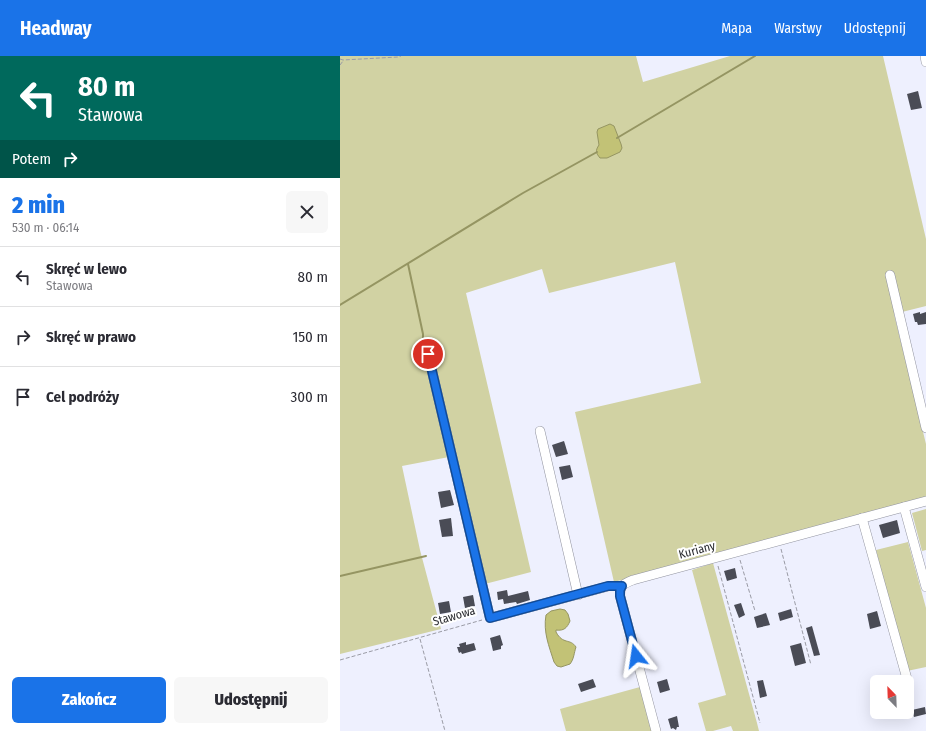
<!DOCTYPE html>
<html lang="pl">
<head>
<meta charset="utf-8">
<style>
  :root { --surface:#fff; --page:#f7f7f7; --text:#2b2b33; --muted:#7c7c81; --line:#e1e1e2; --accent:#1a73e8 }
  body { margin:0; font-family:"Fira Sans Condensed",sans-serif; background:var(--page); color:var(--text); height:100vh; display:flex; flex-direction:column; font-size:15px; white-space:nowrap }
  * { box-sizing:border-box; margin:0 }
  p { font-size:13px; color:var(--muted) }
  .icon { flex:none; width:22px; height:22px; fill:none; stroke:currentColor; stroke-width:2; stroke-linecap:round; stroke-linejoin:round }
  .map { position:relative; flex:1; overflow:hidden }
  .panel { display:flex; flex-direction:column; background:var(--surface); width:340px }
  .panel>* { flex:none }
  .guide { background:#00695c; color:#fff; overflow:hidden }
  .needle { width:26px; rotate:337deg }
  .controls { position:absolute; left:530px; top:619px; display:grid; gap:8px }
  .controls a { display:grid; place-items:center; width:44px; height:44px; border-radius:6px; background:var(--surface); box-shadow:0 4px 16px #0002; font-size:20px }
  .pin { position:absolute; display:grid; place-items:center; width:34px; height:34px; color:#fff; margin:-17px; border:2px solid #fff; border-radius:50%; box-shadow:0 1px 4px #0007 }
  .me { position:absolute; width:44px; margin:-22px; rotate:345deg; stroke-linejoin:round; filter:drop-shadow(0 0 3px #0008) }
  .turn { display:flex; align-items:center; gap:14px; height:84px; padding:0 12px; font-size:18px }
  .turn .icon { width:52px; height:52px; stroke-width:2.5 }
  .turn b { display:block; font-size:28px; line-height:34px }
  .then { display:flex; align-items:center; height:38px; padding:0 12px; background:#0003; gap:8px; font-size:15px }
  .round { display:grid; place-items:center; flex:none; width:42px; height:42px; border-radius:6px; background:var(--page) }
  .headline { display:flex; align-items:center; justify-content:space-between; height:68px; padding:0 12px }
  h1 { font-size:24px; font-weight:800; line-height:30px; color:var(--accent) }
  .action { display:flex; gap:8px; margin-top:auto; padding:8px 12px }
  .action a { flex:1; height:46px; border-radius:6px; background:var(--accent); color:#fff; font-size:16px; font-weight:800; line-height:46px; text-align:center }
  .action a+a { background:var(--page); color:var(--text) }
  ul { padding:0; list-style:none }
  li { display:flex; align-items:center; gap:12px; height:60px; padding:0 12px; border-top:1px solid var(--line) }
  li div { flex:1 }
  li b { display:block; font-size:15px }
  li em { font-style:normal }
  header { display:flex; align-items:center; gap:24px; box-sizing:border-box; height:56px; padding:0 20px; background:var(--accent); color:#fff }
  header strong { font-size:19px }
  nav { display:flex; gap:22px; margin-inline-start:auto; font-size:14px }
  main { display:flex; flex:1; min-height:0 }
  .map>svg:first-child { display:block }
  .green { fill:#d1d2a3 }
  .water { fill:#c2c276; stroke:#959562 }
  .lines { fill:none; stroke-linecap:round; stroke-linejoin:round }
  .stream { stroke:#959562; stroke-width:2 }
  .building { fill:#4a4c56 }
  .minor-casing { stroke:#91939f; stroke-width:10 }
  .path { stroke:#9a9ba5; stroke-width:1; stroke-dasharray:4 2; stroke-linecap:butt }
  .minor { stroke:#fff; stroke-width:9 }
  .route-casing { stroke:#114b97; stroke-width:10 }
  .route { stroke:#1a73e8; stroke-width:7 }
  .labels { text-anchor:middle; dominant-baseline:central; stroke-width:4; stroke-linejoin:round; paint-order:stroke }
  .street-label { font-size:12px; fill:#2c2d32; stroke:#fff }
</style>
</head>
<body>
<header>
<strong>Headway</strong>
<nav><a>Mapa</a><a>Warstwy</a><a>Udostępnij</a></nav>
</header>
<main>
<section class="panel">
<div class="guide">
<div class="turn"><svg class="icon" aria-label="left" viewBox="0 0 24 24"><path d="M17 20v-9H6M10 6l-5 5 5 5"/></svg><div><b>80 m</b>Stawowa</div></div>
<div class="then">Potem<svg class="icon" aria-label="right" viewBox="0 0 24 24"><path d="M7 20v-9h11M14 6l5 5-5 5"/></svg></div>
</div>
<div class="headline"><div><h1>2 min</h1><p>530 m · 06:14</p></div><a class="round"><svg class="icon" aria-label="close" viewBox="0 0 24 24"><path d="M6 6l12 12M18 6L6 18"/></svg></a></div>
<ul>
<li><svg class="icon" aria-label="left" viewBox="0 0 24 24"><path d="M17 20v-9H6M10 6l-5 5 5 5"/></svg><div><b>Skręć w lewo</b><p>Stawowa</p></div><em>80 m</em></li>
<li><svg class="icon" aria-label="right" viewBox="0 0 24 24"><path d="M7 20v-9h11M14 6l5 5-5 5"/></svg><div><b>Skręć w prawo</b></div><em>150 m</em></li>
<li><svg class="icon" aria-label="arrive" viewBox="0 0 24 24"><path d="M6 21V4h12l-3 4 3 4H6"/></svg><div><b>Cel podróży</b></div><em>300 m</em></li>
</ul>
<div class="action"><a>Zakończ</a><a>Udostępnij</a></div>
</section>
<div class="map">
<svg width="586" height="675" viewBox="0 0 586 675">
  <rect width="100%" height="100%" fill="#eef0fe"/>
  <g class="green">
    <polygon points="0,0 296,0 303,26 390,0 543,0 586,183 586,250 554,258 586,388 586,441 274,526 235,356 361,327 335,206 209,237 202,213 126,237 191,516 137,530 109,401 62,410 80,494 101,573 0,598"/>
    <polygon points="586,453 586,494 582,495 572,457"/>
    <polygon points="568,486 586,552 586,611 567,615 536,494"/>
    <polygon points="373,507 417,667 419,675 393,675 391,670 373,675 366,675 358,647 386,639 352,514"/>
    <polygon points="300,631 313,675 226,675 220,653"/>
  </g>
  <g class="water">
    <path d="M270,68l4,2 7,18 1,4 -2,4 -13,6h-7c-4,-5 -5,-7 -1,-13l-2,-13 1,-3z"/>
    <path d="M220,553l5,1 3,4 2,7c-3,7 -6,10 -14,9v2c7,13 14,6 20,15 -2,6 -2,12 -6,17l-9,3 -4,-1 -3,-4c-5,-16 -11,-30 -8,-47l5,-4z"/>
  </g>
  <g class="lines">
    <g class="stream">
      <polyline points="277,82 415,0"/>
      <polyline points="68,208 83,278 83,289 84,297"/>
      <polyline points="0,249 183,137 257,96"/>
      <polyline points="0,520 86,500"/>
    </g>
  </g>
  <g class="building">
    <polygon points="578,35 582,52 571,54 567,38"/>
    <polygon points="580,256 580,258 586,256 586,268 578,269 577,266 575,266 573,258"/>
    <polygon points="224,385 228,398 216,401 212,389"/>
    <polygon points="230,409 233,421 222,424 219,411"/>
    <polygon points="110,434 114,449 101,452 98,436"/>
    <polygon points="111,462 113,480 102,481 99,464"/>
    <polygon points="557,464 560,477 543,482 539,469"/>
    <polygon points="395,512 397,522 387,525 384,515"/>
    <polygon points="167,534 168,540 188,535 190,544 177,548 176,546 164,548 163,543 158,544 157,536"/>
    <polygon points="133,539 135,550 125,552 123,541"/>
    <polygon points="109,545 111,556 100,558 98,547"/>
    <polygon points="401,547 405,559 399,562 394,549"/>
    <polygon points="451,553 453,561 440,565 438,557"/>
    <polygon points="537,555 541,570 530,573 527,558"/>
    <polygon points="426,557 430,569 417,572 414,561"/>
    <polygon points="472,570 480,599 474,600 466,572"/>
    <polygon points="160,579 163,589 161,590 161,593 153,595 150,582"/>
    <polygon points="126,586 126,589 134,587 136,594 122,598 121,596 119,597 117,591 120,591 119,588"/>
    <polygon points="461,587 466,607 455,610 450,590"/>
    <polygon points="253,623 256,631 241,636 238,628"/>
    <polygon points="327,623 330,634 320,637 317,626"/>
    <polygon points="423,624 427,640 420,642 417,625"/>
    <polygon points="585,651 586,658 574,661 572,654"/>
    <polygon points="337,660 339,671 337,671 336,674 333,672 331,673 328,663"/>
  </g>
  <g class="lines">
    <defs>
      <g id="minor">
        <polyline points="585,0 586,6"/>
        <polyline points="550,219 586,372"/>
        <polyline points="88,298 150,562 269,530 282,530"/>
        <polyline points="200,375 238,539"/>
        <polyline points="564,451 586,531"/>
        <polyline points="522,462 569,630"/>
        <path d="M316,675l-36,-135c0,-11 3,-12 13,-16l293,-79"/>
      </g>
    </defs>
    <use href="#minor" class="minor-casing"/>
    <g class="path">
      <polyline points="0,3 3,4 58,1 61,0"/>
      <polyline points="0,9 3,5"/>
      <polyline points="441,493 471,609"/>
      <polyline points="400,504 415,555"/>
      <polyline points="378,510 420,667"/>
      <polyline points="80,583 105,675"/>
      <polyline points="0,604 142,564"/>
    </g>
    <use href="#minor" class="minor"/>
  </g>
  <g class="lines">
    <defs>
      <polyline id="route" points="88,298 150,562 268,530 282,530 280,534 280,540 296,600"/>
    </defs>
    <use href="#route" class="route-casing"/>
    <use href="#route" class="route"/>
  </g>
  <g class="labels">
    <g class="street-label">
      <text transform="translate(357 494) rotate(-15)">Kuriany</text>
      <text transform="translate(114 560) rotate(-16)">Stawowa</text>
    </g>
  </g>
</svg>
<div class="controls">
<a><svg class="needle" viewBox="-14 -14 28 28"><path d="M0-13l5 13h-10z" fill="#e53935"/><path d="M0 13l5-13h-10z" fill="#7c7c81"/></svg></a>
</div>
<div class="pin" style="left:88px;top:298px;background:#d93025"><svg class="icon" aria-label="arrive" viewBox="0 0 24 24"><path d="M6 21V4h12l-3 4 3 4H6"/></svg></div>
<svg class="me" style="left:296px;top:600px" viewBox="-20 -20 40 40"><path d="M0-17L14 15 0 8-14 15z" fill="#1a73e8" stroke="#fff" stroke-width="4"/></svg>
</div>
</main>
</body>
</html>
